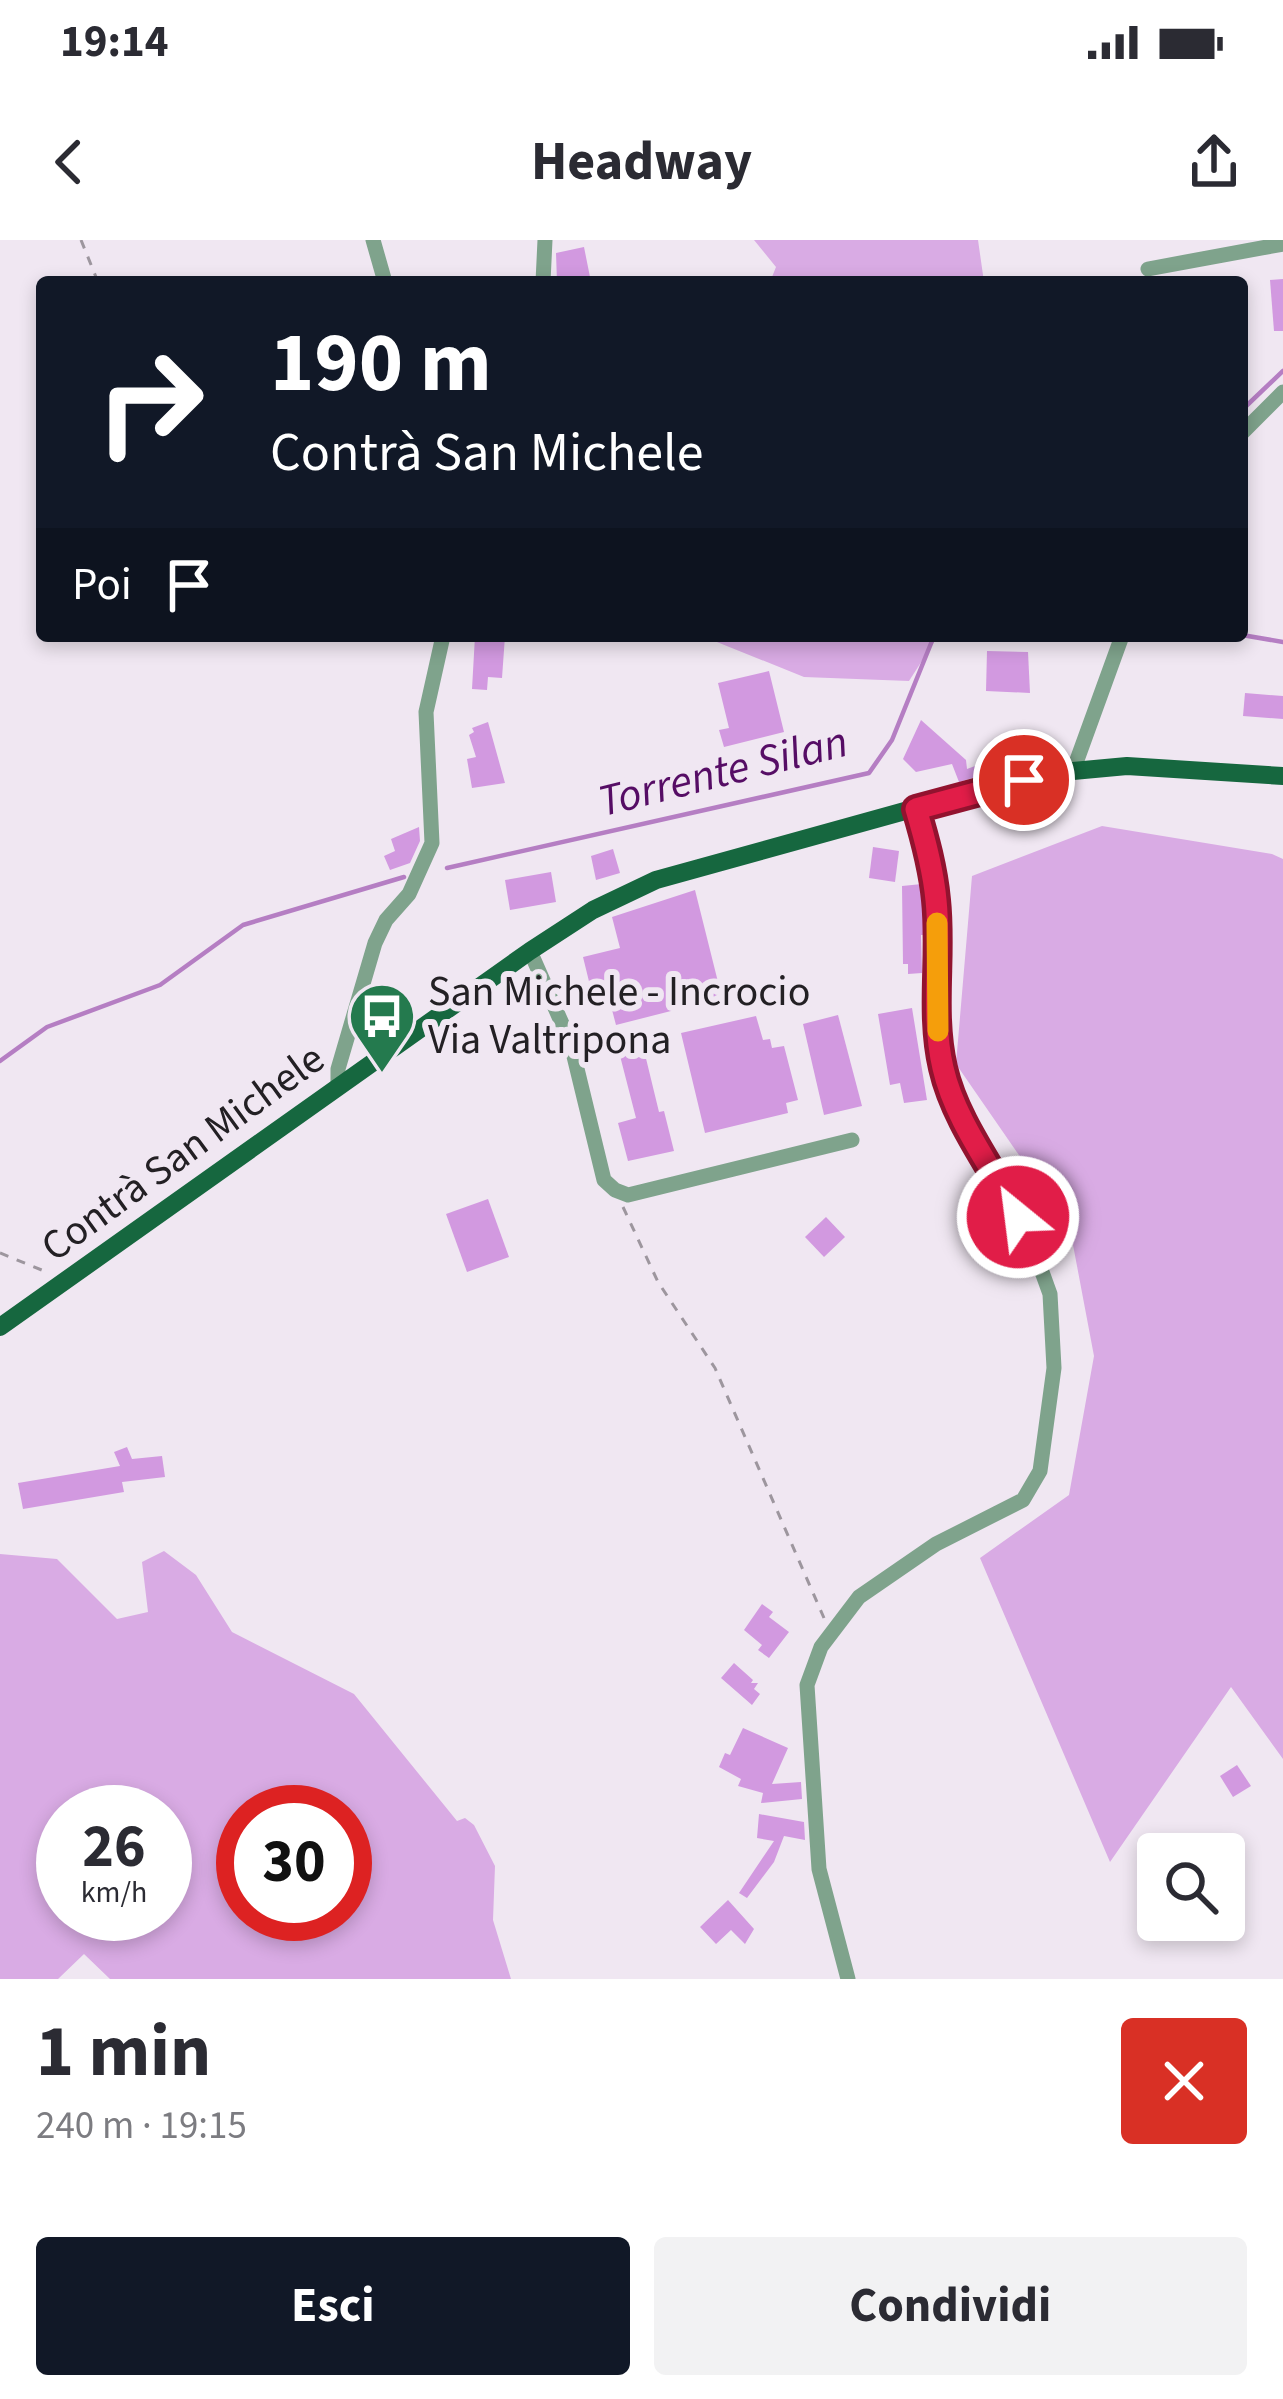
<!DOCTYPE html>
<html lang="it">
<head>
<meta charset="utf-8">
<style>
  :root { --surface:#fff; --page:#f2f2f3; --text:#2b2b33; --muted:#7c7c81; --accent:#111827 }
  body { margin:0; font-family:"Source Sans 3",sans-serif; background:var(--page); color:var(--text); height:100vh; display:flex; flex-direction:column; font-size:45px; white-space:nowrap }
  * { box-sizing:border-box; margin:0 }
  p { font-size:39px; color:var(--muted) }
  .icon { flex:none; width:66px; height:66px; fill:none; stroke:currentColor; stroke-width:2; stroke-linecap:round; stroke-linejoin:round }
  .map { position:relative; height:1739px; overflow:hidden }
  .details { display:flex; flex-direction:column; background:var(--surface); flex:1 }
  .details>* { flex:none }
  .top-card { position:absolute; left:36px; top:36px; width:1212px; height:366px; border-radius:12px; box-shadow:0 6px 18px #0003; background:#111827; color:#fff; overflow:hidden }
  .buttons { position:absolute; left:1137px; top:1593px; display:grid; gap:24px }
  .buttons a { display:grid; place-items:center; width:108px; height:108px; border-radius:12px; background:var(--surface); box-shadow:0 6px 18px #0003; font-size:60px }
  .speed { position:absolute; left:36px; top:1545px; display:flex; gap:24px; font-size:60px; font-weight:700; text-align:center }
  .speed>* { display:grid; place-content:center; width:156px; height:156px; border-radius:50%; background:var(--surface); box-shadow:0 6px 18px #0003; line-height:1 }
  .speed small { font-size:30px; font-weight:400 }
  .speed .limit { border:18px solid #d22; background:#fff; color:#111 }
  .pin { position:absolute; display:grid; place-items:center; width:102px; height:102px; color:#fff; margin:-51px; border:6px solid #fff; border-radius:50%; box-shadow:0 3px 12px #0007 }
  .me { position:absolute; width:132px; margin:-66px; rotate:331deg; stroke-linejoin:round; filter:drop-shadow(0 0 9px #0008) }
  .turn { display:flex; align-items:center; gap:42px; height:252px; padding:0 36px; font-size:54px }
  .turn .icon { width:156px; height:156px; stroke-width:2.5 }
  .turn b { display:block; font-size:84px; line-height:102px }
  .then { display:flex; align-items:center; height:114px; padding:0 36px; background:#0003; gap:24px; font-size:45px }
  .round { display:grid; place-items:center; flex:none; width:126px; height:126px; border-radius:12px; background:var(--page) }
  .head { display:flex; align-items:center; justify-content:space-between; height:204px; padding:0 36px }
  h1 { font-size:72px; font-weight:700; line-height:90px }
  .action { display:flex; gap:24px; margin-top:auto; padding:24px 36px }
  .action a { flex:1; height:138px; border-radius:12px; background:var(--accent); color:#fff; font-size:48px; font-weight:700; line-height:138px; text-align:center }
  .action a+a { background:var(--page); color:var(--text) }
  .status { display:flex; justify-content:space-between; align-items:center; height:84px; padding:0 60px; background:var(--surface); direction:ltr }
  .status svg { height:33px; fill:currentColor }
  header { display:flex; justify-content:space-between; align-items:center; height:156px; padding:0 36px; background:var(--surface); font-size:54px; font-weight:700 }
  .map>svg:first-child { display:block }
  .green { fill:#d9abe4; fill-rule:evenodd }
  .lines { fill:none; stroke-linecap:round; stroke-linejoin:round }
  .stream { stroke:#b57ec3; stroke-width:4.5 }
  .building { fill:#d299e0 }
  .path { stroke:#9d969e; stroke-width:3; stroke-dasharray:9 9; stroke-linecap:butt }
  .minor { stroke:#7fa38c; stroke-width:15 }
  .major { stroke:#16673f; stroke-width:18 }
  .route-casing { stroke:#92132f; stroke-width:30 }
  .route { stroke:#e11d48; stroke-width:21 }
  .slow { stroke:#f59e0b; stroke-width:21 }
  .labels { text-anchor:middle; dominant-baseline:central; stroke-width:12; stroke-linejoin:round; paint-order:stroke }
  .poi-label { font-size:42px; fill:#232024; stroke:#f0e7f2; text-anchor:start }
  .street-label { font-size:42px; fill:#232024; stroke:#f0e7f2 }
  .water-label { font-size:45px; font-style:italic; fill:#560d65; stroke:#f0e7f2 }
</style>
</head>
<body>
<div class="status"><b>19:14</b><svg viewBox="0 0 49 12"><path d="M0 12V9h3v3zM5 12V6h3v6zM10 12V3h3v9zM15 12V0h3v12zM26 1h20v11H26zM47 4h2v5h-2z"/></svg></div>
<header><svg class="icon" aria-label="back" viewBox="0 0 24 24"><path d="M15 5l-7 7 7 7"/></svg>Headway<svg class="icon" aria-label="share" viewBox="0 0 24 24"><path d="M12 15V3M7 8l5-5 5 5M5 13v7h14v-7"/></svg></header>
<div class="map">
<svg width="1283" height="1739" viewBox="0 0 1283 1739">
  <rect width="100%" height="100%" fill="#f0e7f2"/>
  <g class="green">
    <polygon points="754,0 978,0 984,42 770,42 776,27"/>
    <polygon points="702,396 938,396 909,441 804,437"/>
    <polygon points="1102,586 1272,614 1283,619 1283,1519 1231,1447 1110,1622 980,1318 1069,1255 1094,1116 1070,989 956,824 972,636"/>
    <path d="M164,1311l32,24 36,57 122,62 103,127 8,-3 9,7 21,41 -2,54 18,59h-401l-26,-25 -26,25h-58v-425l57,5 60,60 31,-7 -6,-50zM165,1572v102h-102v-102zM243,1572h102v102h-102z"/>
  </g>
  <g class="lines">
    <g class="stream">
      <polyline points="1242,170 1283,131"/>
      <polyline points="1242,395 1283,402"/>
      <polyline points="447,628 869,533 892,500 934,396"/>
      <polyline points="0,821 47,787 160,745 243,685 404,637"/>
    </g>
  </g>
  <g class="building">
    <polygon points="584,7 591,42 576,42 575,39 557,42 556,13"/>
    <polygon points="1283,39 1283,91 1274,91 1270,40"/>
    <polygon points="475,396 505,396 502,438 488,437 487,450 472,449"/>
    <polygon points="987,411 1028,412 1030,453 986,451"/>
    <polygon points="769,431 784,492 724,507 719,490 729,488 718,443"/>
    <polygon points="1245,453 1283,456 1283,479 1243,476"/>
    <polygon points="921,480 966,520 967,529 975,526 979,536 959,542 952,524 916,532 903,519"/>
    <polygon points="488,482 505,543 472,548 467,519 476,517 469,495 474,492 472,488"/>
    <polygon points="419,587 420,601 410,623 390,630 384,616 395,611 391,599"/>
    <polygon points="873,607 899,611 895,642 869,638"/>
    <polygon points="613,609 620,633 596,640 591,616"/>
    <polygon points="551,632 556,662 510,670 505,640"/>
    <polygon points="922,644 925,695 921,695 922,733 908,734 908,724 903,724 902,646"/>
    <polygon points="695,650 722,758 616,785 611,766 596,770 583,717 620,708 612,677"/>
    <polygon points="912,768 927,860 904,863 900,843 890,845 878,774"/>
    <polygon points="838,775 862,866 824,875 803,784"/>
    <polygon points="756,776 763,800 770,799 772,808 784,806 798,860 786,863 788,873 705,893 681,793"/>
    <polygon points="642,802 659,872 664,871 674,911 628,921 618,883 636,878 618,808"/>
    <polygon points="488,959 509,1017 467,1032 446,974"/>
    <polygon points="826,977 845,997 824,1017 805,997"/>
    <polygon points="127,1207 132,1219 162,1216 165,1237 122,1242 124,1252 23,1269 18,1243 120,1226 114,1212"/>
    <polygon points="762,1364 773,1372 769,1377 789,1392 769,1418 758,1410 762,1405 744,1390"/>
    <polygon points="734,1423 753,1440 751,1443 758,1443 754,1449 760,1454 752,1465 721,1438"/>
    <polygon points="743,1488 788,1508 772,1544 801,1542 802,1559 761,1563 763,1553 738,1546 741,1539 719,1527 725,1513 730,1515"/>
    <polygon points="1237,1525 1251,1546 1233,1557 1220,1536"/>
    <polygon points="759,1574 804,1582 805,1600 784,1596 774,1622 747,1658 739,1653 774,1601 757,1598"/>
    <polygon points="728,1660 754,1689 745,1704 731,1690 716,1704 700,1687"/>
  </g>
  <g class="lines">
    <g class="path">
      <polyline points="81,0 98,42"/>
      <polyline points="623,967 658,1042 715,1128 824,1378"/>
      <polyline points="0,1013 49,1033"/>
    </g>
    <g class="minor">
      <polyline points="373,0 385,42"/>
      <polyline points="1148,29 1283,4"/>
      <polyline points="543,42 545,0"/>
      <polyline points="1242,193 1283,152"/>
      <polyline points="1073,531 1122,396"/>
      <polyline points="530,711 571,804 604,940 615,950 628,955 852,900"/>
      <polyline points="338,846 338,829 375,703 386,680 409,654 432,603 426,472 443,396"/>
      <polyline points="848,1739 819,1629 807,1445 821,1407 859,1357 936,1304 1023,1260 1040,1231 1054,1128 1050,1054 1033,1007 975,902 944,835 938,806 937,664 929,610 916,569"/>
    </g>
    <polyline class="major" points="0,1087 530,711 593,670 656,640 995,546 1073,531 1127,526 1283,536"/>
  </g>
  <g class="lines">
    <defs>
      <path id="route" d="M1018,977c-25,-48 -63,-96 -75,-149 -13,-56 -1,-112 -7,-168 -3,-32 -11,-61 -20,-91l108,-29"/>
    </defs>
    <use href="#route" class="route-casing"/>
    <use href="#route" class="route"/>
    <polyline class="slow" points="937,683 938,791"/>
  </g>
  <defs>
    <symbol id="bus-pin" viewBox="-11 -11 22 30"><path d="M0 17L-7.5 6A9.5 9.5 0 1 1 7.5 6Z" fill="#247a4e" stroke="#f0e7f2"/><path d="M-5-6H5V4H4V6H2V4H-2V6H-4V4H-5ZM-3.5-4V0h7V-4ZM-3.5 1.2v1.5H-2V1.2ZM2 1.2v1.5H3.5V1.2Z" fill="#fff"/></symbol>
  </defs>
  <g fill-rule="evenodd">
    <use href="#bus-pin" x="344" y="738" width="76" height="104"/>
  </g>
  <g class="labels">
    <g class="poi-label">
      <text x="428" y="752">San Michele - Incrocio<tspan x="428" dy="48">Via Valtripona</tspan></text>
    </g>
    <g class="street-label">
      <text transform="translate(183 913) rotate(-36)">Contrà San Michele</text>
    </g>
    <g class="water-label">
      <text transform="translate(723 532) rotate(-14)">Torrente Silan</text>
    </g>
  </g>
</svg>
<div class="buttons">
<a><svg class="icon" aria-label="search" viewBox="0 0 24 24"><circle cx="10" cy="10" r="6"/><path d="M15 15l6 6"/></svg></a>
</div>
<div class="speed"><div>26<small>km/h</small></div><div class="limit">30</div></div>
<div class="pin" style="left:1024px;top:540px;background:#d93025"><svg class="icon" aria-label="arrive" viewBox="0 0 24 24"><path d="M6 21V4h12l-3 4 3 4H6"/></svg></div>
<svg class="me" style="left:1018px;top:977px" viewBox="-20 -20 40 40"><circle r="17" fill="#e11d48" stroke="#fff" stroke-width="3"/><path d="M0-11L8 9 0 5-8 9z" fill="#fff"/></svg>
<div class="top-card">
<div class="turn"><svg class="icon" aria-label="right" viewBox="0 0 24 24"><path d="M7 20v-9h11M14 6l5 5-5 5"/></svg><div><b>190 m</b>Contrà San Michele</div></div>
<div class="then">Poi<svg class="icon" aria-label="arrive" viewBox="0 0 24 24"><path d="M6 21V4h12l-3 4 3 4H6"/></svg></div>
</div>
</div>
<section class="details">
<div class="head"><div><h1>1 min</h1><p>240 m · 19:15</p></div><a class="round" style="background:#d93025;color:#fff"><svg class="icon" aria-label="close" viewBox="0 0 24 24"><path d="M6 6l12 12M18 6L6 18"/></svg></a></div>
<div class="action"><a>Esci</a><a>Condividi</a></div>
</section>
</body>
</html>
